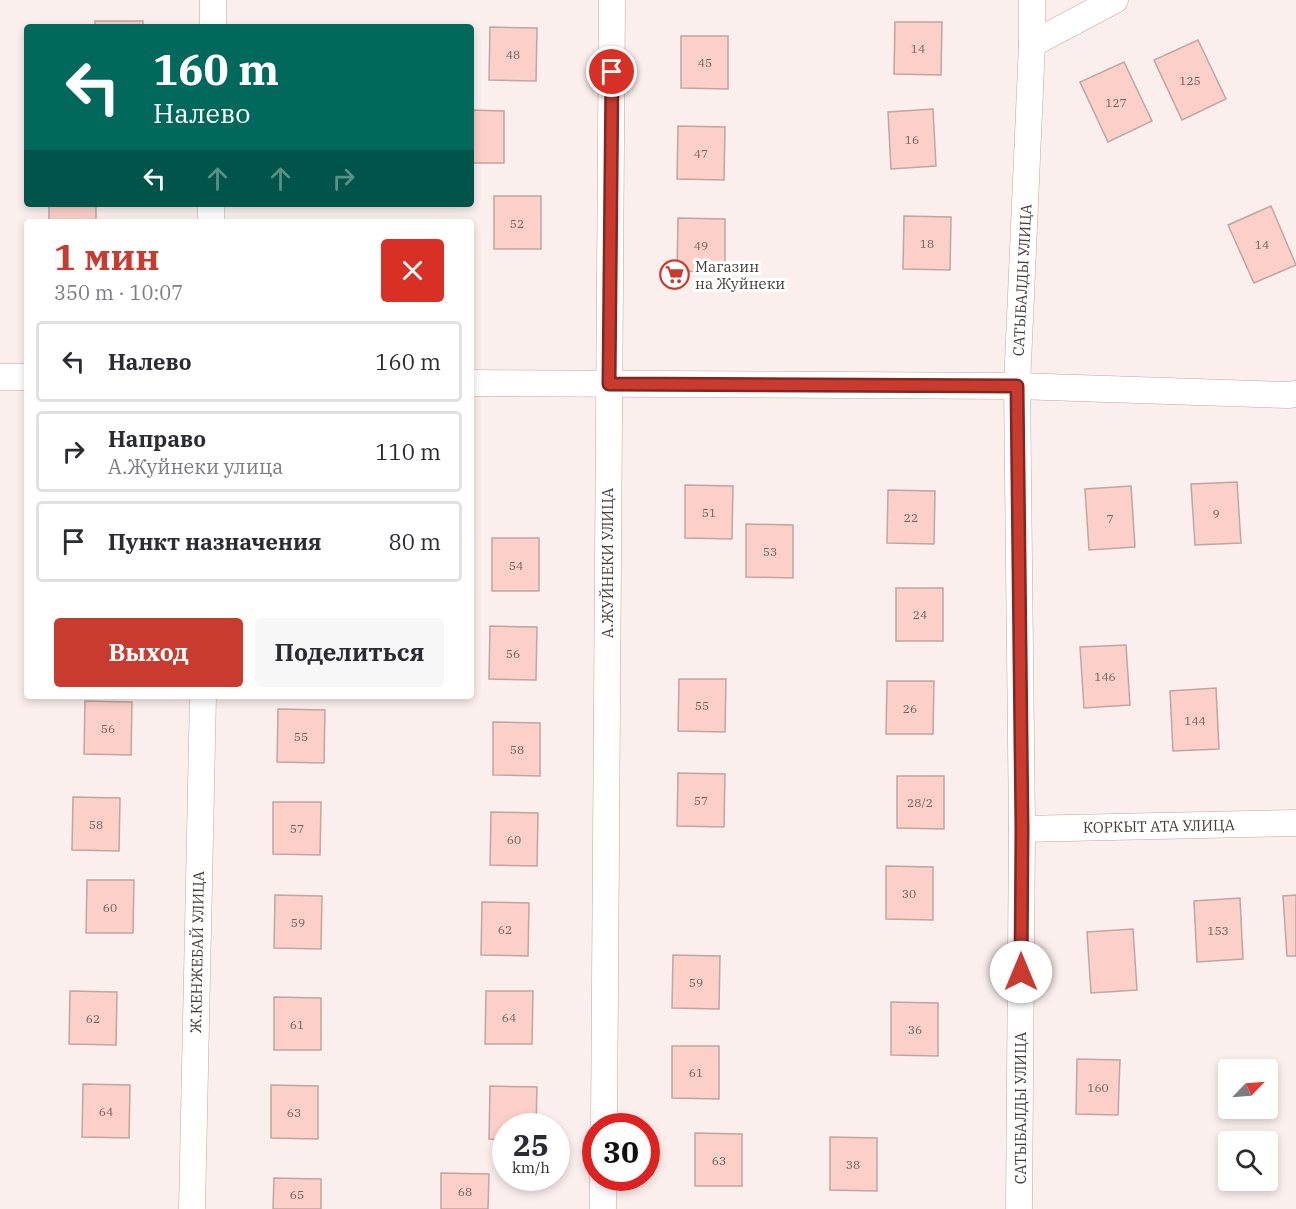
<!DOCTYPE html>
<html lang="ru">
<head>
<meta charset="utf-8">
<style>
  :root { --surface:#fff; --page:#f7f7f7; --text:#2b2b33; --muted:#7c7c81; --line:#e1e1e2; --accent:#c93b2f }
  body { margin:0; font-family:"IBM Plex Serif",serif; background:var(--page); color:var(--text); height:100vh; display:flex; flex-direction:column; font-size:22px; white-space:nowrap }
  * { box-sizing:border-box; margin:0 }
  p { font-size:20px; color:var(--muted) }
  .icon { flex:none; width:33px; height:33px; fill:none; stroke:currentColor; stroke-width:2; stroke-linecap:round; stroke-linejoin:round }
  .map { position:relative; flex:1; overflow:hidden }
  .drawer { position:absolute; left:24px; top:219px; width:450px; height:480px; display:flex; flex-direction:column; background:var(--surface); border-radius:6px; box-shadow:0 3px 9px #0003 }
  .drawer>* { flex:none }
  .banner { position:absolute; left:24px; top:24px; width:450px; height:183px; border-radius:6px; box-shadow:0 3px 9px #0003; background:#00695c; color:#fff; overflow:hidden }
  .needle { width:39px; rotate:65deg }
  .controls { position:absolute; left:1218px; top:1059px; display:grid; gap:12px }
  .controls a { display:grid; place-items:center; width:60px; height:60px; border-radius:6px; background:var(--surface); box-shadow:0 3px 9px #0003; font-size:30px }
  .speed { position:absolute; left:492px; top:1113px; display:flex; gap:12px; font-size:30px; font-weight:700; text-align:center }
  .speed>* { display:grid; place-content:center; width:78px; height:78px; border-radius:50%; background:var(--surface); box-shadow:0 3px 9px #0003; line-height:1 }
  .speed small { font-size:15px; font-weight:400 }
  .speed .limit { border:9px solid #d22; background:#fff; color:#111 }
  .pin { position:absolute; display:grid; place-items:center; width:51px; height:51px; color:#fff; margin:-26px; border:3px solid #fff; border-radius:50%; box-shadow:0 2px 6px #0007 }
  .me { position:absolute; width:66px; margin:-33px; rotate:0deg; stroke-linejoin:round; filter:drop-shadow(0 0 4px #0008) }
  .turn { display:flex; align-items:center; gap:21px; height:126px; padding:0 30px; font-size:27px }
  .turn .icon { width:78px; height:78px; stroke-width:2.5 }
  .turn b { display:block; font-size:42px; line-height:51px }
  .lanes { display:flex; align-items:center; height:57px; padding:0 30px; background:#0003; justify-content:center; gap:30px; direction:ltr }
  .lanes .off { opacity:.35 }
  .round { display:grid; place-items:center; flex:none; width:63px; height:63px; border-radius:6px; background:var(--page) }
  .overview { display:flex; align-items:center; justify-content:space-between; height:102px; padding:0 30px }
  h1 { font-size:36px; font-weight:700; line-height:45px; color:var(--accent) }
  .primary-button { display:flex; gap:12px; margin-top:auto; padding:12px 30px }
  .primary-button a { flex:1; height:69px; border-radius:6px; background:var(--accent); color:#fff; font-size:24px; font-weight:700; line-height:69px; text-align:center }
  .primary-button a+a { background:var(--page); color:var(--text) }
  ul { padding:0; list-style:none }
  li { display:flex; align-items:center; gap:18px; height:81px; margin:0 12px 9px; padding:0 18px; border:3px solid var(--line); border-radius:6px }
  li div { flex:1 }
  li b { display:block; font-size:22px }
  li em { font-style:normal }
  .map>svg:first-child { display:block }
  .building { fill:#fccfc8; stroke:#c1a5a1; stroke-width:1.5 }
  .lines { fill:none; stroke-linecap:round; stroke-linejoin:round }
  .street-casing { stroke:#c1a6a1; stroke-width:27 }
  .street { stroke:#fff; stroke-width:26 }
  .route-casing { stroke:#83261f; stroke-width:15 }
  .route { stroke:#c93b2f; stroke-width:10 }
  .labels { text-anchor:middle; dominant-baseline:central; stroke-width:6; stroke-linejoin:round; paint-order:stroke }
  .number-label { font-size:12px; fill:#735f5c }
  .poi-label { font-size:15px; fill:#453a38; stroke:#fff; text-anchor:start }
  .street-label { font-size:15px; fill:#453a38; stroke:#fff }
</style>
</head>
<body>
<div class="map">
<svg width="1296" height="1209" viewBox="0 0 1296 1209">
  <rect width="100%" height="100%" fill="#fbefed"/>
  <g class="building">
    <rect x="95" y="21" width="48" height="6"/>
    <polygon points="895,22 942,22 941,75 894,74"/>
    <polygon points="490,27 537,28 536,81 489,80"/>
    <polygon points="681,36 728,36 728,89 681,88"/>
    <polygon points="1198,40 1226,99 1182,120 1154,60"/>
    <polygon points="1124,62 1152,121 1108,142 1080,82"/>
    <polygon points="933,109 936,166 891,169 888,112"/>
    <polygon points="471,110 504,111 504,163 471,163"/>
    <polygon points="678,126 725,127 724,180 677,179"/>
    <rect x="494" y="196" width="47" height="53"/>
    <rect x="49" y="204" width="47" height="18"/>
    <polygon points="1271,206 1296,265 1254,283 1228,225"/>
    <polygon points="904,216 951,217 950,270 903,269"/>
    <polygon points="678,218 725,219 725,272 677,271"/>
    <polygon points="1237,482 1241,543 1195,545 1191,484"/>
    <polygon points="685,485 733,486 732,539 685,538"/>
    <polygon points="1131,486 1135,547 1089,550 1085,489"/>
    <polygon points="888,490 935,491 934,544 887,543"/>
    <polygon points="746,524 793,525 793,578 746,577"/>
    <rect x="492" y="538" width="47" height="53"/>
    <rect x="896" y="588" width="47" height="53"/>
    <polygon points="490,626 537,627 536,680 489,679"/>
    <polygon points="1126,645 1130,705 1084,708 1080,647"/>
    <polygon points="679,679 726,679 725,732 678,731"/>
    <polygon points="887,681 934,681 933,734 886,734"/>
    <polygon points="1216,688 1219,749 1173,751 1170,691"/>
    <polygon points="85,701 132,702 131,755 84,754"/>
    <polygon points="278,709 325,710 324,763 277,762"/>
    <polygon points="493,722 540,723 540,776 493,775"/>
    <polygon points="678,773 725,774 724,827 677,826"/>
    <polygon points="897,776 944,776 944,829 897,828"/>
    <polygon points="73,797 120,798 119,851 72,850"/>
    <polygon points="273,802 321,802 320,855 273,854"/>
    <polygon points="491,812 538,813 537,866 490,865"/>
    <polygon points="886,866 933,867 933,920 886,919"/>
    <polygon points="87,880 134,880 133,933 86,933"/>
    <polygon points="275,895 322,896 321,949 274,948"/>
    <polygon points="1296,895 1296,956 1287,956 1283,896"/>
    <polygon points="1240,898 1243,959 1197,962 1194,901"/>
    <polygon points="482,902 529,903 528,956 481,955"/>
    <polygon points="1133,929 1137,990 1091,993 1087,932"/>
    <polygon points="673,955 720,956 719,1009 672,1008"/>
    <polygon points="70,991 117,992 116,1045 69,1044"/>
    <polygon points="486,991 533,991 532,1044 485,1044"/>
    <polygon points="274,997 321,998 321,1050 274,1050"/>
    <polygon points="891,1002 938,1003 938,1056 891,1055"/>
    <polygon points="672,1046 719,1046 719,1099 672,1098"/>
    <polygon points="1077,1059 1120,1060 1118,1115 1076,1114"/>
    <polygon points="83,1084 130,1085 129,1138 82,1137"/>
    <polygon points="271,1085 318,1086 318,1139 271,1138"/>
    <polygon points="490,1086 537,1087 536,1126 506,1126 506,1140 489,1139"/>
    <polygon points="695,1133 742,1134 742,1186 695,1186"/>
    <polygon points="830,1137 877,1138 877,1191 830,1190"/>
    <polygon points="441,1173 489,1174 488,1209 441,1209"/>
    <polygon points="274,1178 321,1179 321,1209 273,1209"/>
  </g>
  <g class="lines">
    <defs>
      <g id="street">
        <polyline points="213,27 213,0"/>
        <polyline points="1032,44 1115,0"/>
        <polyline points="211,222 211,204"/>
        <polyline points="0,377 27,377"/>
        <polyline points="471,383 1017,386 1288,395 1296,394"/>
        <polyline points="1022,829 1296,823"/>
        <polyline points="604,1126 612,0"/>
        <polyline points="192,1209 203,696"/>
        <polyline points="603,1209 603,1178"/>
        <polyline points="1019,1209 1022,829 1017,386 1032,44 1032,0"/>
      </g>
    </defs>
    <use href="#street" class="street-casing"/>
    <use href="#street" class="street"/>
  </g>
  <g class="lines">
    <defs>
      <polyline id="route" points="612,72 609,384 1017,386 1022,829 1021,972"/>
    </defs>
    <use href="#route" class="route-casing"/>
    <use href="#route" class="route"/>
  </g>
  <defs>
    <symbol id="supermarket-ring" viewBox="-11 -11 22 22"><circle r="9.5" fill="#fff" stroke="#c93b2f" stroke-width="1.5"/><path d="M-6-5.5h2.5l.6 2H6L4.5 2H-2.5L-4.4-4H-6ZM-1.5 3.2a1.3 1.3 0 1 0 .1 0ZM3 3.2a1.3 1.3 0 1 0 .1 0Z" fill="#c93b2f"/></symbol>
  </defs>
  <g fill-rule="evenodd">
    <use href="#supermarket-ring" x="658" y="258" width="33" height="33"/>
  </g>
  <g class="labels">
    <g class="number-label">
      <text x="918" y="48">14</text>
      <text x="513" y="54">48</text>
      <text x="705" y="62">45</text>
      <text x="1190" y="80">125</text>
      <text x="1116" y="102">127</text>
      <text x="912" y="139">16</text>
      <text x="701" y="153">47</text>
      <text x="517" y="223">52</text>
      <text x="927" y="243">18</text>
      <text x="1262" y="244">14</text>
      <text x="701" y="245">49</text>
      <text x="709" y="512">51</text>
      <text x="1216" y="513">9</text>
      <text x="911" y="517">22</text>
      <text x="1110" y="518">7</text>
      <text x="770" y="551">53</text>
      <text x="516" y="565">54</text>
      <text x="920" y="614">24</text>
      <text x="513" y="653">56</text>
      <text x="1105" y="676">146</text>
      <text x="702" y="705">55</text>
      <text x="910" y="708">26</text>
      <text x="1195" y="720">144</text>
      <text x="108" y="728">56</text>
      <text x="301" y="736">55</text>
      <text x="517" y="749">58</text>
      <text x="701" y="800">57</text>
      <text x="920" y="802">28/2</text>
      <text x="96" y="824">58</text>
      <text x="297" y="828">57</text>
      <text x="514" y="839">60</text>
      <text x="909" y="893">30</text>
      <text x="110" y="907">60</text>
      <text x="298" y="922">59</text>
      <text x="505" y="929">62</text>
      <text x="1218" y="930">153</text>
      <text x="696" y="982">59</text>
      <text x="509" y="1017">64</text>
      <text x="93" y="1018">62</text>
      <text x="297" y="1024">61</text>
      <text x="915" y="1029">36</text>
      <text x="696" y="1072">61</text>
      <text x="1098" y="1087">160</text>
      <text x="106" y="1111">64</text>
      <text x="294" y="1112">63</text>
      <text x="719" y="1160">63</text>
      <text x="853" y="1164">38</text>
      <text x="465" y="1191">68</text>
      <text x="297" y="1194">65</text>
    </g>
    <g class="poi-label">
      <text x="695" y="266">Магазин<tspan x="695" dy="17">на Жуйнеки</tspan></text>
    </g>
    <g class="street-label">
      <text transform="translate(1022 280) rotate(-87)">САТЫБАЛДЫ УЛИЦА</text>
      <text transform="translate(607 563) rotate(-90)">А.ЖУЙНЕКИ УЛИЦА</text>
      <text transform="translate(1159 826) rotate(-1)">КОРКЫТ АТА УЛИЦА</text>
      <text transform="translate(197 952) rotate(-89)">Ж.КЕНЖЕБАЙ УЛИЦА</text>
      <text transform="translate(1020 1108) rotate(-90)">САТЫБАЛДЫ УЛИЦА</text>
    </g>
  </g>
</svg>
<div class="controls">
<a><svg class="needle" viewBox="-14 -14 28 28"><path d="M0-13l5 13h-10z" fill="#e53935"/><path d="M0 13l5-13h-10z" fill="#7c7c81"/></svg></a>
<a><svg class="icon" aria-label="search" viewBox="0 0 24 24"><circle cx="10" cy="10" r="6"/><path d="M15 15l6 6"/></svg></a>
</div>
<div class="speed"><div>25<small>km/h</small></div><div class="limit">30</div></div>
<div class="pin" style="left:612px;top:72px;background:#d93025"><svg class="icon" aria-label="arrive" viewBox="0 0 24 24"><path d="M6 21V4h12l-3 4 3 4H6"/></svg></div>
<svg class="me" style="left:1021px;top:972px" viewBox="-20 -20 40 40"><circle r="19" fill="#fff"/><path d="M0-13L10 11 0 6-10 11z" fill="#c93b2f"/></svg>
<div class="banner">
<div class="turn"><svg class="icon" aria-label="left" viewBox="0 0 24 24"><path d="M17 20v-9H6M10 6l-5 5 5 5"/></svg><div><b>160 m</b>Налево</div></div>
<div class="lanes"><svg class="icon" aria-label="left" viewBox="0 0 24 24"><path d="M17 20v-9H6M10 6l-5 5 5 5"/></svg><svg class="icon off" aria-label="ahead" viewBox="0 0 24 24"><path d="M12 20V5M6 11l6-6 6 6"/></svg><svg class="icon off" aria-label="ahead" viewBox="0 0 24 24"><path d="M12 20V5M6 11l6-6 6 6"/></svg><svg class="icon off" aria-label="right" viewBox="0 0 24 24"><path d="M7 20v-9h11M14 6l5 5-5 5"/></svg></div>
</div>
<section class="drawer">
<div class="overview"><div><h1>1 мин</h1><p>350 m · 10:07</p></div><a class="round" style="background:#d93025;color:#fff"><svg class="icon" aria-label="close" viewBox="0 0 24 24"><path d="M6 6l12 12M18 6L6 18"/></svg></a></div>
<ul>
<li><svg class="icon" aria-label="left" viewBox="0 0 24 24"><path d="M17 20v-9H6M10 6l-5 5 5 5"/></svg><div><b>Налево</b></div><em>160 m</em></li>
<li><svg class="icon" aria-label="right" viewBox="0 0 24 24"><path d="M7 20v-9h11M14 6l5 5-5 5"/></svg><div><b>Направо</b><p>А.Жуйнеки улица</p></div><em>110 m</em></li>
<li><svg class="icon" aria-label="arrive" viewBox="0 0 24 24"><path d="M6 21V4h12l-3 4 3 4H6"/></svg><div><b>Пункт назначения</b></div><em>80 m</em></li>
</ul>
<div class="primary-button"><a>Выход</a><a>Поделиться</a></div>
</section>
</div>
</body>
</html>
